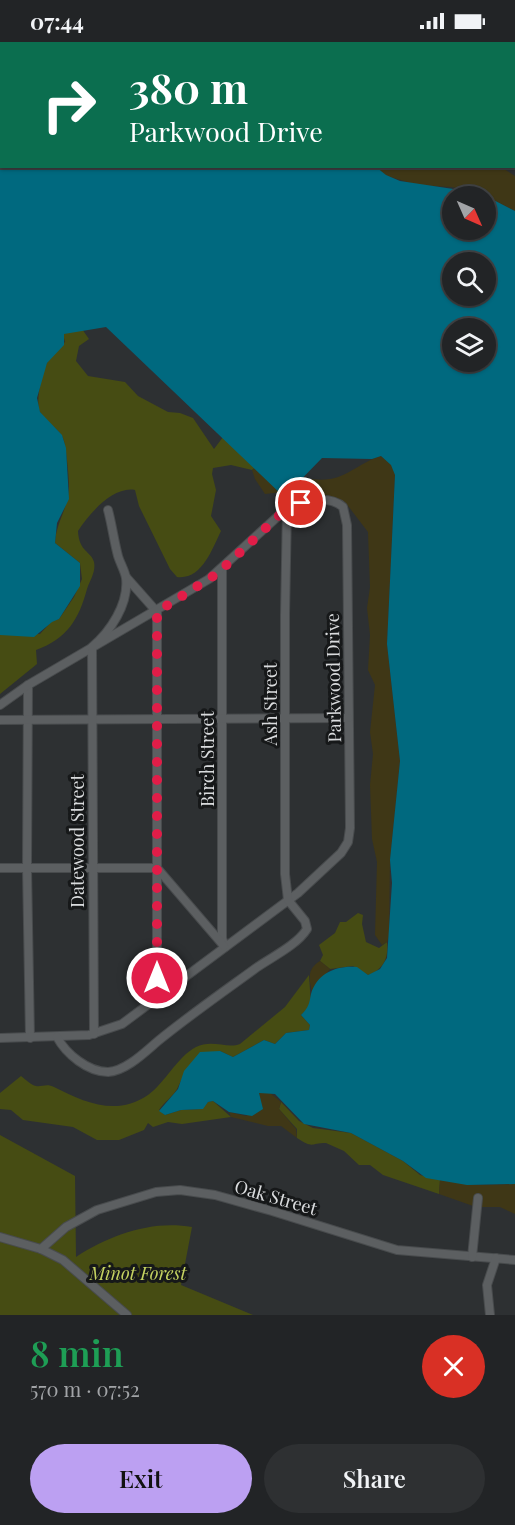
<!DOCTYPE html>
<html lang="en">
<head>
<meta charset="utf-8">
<style>
  :root { --surface:#222426; --page:#2e3032; --text:#f1f3f6; --muted:#a2a4a7; --line:#3f4143; --accent:#bca0f2 }
  body { margin:0; font-family:"Playfair Display",serif; background:var(--page); color:var(--text); height:100vh; display:flex; flex-direction:column; font-size:22px; white-space:nowrap }
  * { box-sizing:border-box; margin:0 }
  p { font-size:20px; color:var(--muted) }
  .icon { flex:none; width:33px; height:33px; fill:none; stroke:currentColor; stroke-width:2; stroke-linecap:round; stroke-linejoin:round }
  .map { position:relative; height:1273px; overflow:hidden }
  .side { display:flex; flex-direction:column; background:var(--surface); flex:1 }
  .side>* { flex:none }
  .hud { position:absolute; left:0px; top:0px; width:516px; height:126px; box-shadow:0 2px 4px #0004,0 0 0 2px var(--line); background:#0b6e4f; color:#fff; overflow:hidden }
  .needle { width:39px; rotate:135deg }
  .tools { position:absolute; left:442px; top:144px; display:grid; gap:12px }
  .tools a { display:grid; place-items:center; width:54px; height:54px; border-radius:50%; background:var(--surface); box-shadow:0 2px 4px #0004,0 0 0 2px var(--line); font-size:30px }
  .pin { position:absolute; display:grid; place-items:center; width:51px; height:51px; color:#fff; margin:-26px; border:3px solid #fff; border-radius:50%; box-shadow:0 2px 6px #0007 }
  .me { position:absolute; width:66px; margin:-33px; rotate:0deg; stroke-linejoin:round; filter:drop-shadow(0 0 4px #0008) }
  .turn { display:flex; align-items:center; gap:21px; height:126px; padding:0 30px; font-size:27px }
  .turn .icon { width:78px; height:78px; stroke-width:2.5 }
  .turn b { display:block; font-size:42px; line-height:51px }
  .round { display:grid; place-items:center; flex:none; width:63px; height:63px; border-radius:32px; background:var(--page) }
  .headline { display:flex; align-items:center; justify-content:space-between; height:102px; padding:0 30px }
  h1 { font-size:36px; font-weight:600; line-height:45px; color:#1e9e55 }
  .cta { display:flex; gap:12px; margin-top:auto; padding:12px 30px }
  .cta a { flex:1; height:69px; border-radius:36px; background:var(--accent); color:#111; font-size:24px; font-weight:600; line-height:69px; text-align:center }
  .cta a+a { background:var(--page); color:var(--text) }
  .status { display:flex; justify-content:space-between; align-items:center; height:42px; padding:0 30px; background:var(--surface); direction:ltr }
  .status svg { height:16px; fill:currentColor }
  .map>svg:first-child { display:block }
  .green { fill:#464c13 }
  .sand { fill:#3f3716 }
  .water { fill:#00697f; fill-rule:evenodd }
  .lines { fill:none; stroke-linecap:round; stroke-linejoin:round }
  .minor-casing { stroke:#484b4d; stroke-width:10 }
  .minor { stroke:#5c5f61; stroke-width:8 }
  .route { stroke:#e11d48; stroke-width:10; stroke-dasharray:0 18 }
  .labels { text-anchor:middle; dominant-baseline:central; stroke-width:6; stroke-linejoin:round; paint-order:stroke }
  .street-label { font-size:18px; fill:#dadcde; stroke:#161819 }
  .park-label { font-size:18px; font-style:italic; fill:#c5d361; stroke:#161819 }
</style>
</head>
<body>
<div class="status"><b>07:44</b><svg viewBox="0 0 49 12"><path d="M0 12V9h3v3zM5 12V6h3v6zM10 12V3h3v9zM15 12V0h3v12zM26 1h20v11H26zM47 4h2v5h-2z"/></svg></div>
<div class="map">
<svg width="515" height="1273" viewBox="0 0 515 1273">
  <rect width="100%" height="100%" fill="#2d3032"/>
  <g class="green">
    <path d="M82,287l7,10 -10,7 -3,15 12,15 37,6 13,14 30,16 12,1 13,5 21,31 9,-12 39,25 -10,8 -21,-5 -18,3 -1,6 4,16 -5,26 10,15c-9,18 -19,49 -44,46l-7,-8 -31,-63 -4,-16c-22,-4 -46,24 -57,41 1,21 13,20 16,31 2,10 -4,18 -7,27 -8,30 -20,50 -51,61l1,14 -37,30v-59l40,-1 12,-13 7,-2 15,-22 8,-18 -2,-16 -25,-20c1,-21 14,-36 14,-57 0,-9 -3,-44 -7,-50 -6,-9 -16,-14 -22,-24 -5,-10 2,-39 7,-49 4,-8 12,-15 18,-21l-2,-8z"/>
    <path d="M358,871l5,2 -1,9 4,18 13,6 8,-6c2,16 -4,28 -19,33l-15,-9 -23,3 -10,-8 3,-6 -4,-10 16,-12 5,-11h6z"/>
    <path d="M309,933l2,30 -10,10 9,10 -1,5 -23,3 -11,11 -11,-4 -31,17 -13,-6c-28,12 -29,9 -42,36 -4,9 -14,15 -19,23l6,5 16,-5 21,-1 6,-7 5,-1 18,16 -49,7 -14,-2 -15,5 -5,-4 -4,7 -25,10h-22l-24,-13 -50,-7 -12,-10 -11,-1v-16l21,-17c4,3 10,9 15,10 6,1 11,-3 18,1 30,15 62,30 94,8 17,-12 29,-38 48,-48 16,-8 31,2 44,-3l45,-37z"/>
    <path d="M281,1060l18,19 14,7 38,5 52,28 17,14 20,5 -1,14 -56,-19 -13,-10h-11l-15,-14 -18,-8c-16,0 -12,6 -29,-5v-9l-18,-20z"/>
    <path d="M0,1093l75,41 1,81c34,-22 75,-37 116,-30l-11,58 72,30h-253z"/>
  </g>
  <g class="sand">
    <polygon points="352,124 501,125 515,134 515,169 480,151 451,145 418,143"/>
    <path d="M381,414l11,9 3,10 -8,169 13,117 -10,99 -1,76 -2,6 -5,3 -7,-10 2,-73 -5,-23 -2,-54 3,-31 -3,-22 5,-47 -7,-15 2,-35 -3,-27 3,-21 -2,-55 -23,-30 -10,-5 -31,1 -21,-6 -18,2 -10,-15 -3,-9 10,-8c23,12 55,25 81,13 13,-6 24,-15 38,-19z"/>
    <path d="M320,919l10,8 -18,23c-3,-14 -5,-23 8,-31z"/>
    <polygon points="269,1050 281,1060 279,1067 296,1087 297,1096 281,1084 268,1084 231,1075 229,1070 246,1074 260,1060 259,1051"/>
    <polygon points="440,1138 478,1143 515,1142 515,1172 500,1165 476,1165 439,1152"/>
  </g>
  <path class="water" d="M0,0h397l-395,2v122l374,1 10,8 14,6 80,12 35,18v973l-48,1 -41,-7 -23,-17 -52,-28 -47,-9 -29,-30 -16,-1 4,16 -11,7 -23,-4 -16,-11 -5,1 -5,7 -22,1 -16,5 -6,-4 19,-22 6,-18 16,-19 20,-1 13,6 31,-17 11,4 11,-11 23,-3 1,-5 -9,-10c8,-8 8,-11 10,-21 6,-21 26,-29 46,-27l11,8 12,-6 7,-11 5,-75 -2,-23 10,-99 -13,-117 8,-169 -4,-10 -10,-9 -9,3 -50,-1 -38,39 -178,-170 -42,7v11l-17,18 -10,35 3,14 22,23 4,13 3,51 -12,24 -2,20 25,20v23l-21,33 -7,3 -18,15 -34,-2zM486,154v34h-33v-34zM453,220h33v34h-33zM453,286h33v34h-33z"/>
  <g class="lines">
    <defs>
      <g id="minor">
        <polyline points="474,2 475,0"/>
        <polyline points="514,41 515,41"/>
        <polyline points="514,102 515,102"/>
        <polyline points="222,528 222,896 225,905"/>
        <polyline points="126,535 157,570 157,956"/>
        <polyline points="28,643 27,826 30,996"/>
        <path d="M0,663l28,-20 181,-106 78,-71c15,-8 43,-13 56,-1l4,18 3,303 -2,14 -7,11 -43,40 -176,131 -33,11 -89,3"/>
        <polyline points="0,678 348,676"/>
        <polyline points="0,826 157,826 224,904"/>
        <path d="M94,992l-2,-387c18,-15 37,-43 34,-69 -1,-7 -6,-15 -8,-22 -4,-15 -6,-31 -10,-46"/>
        <path d="M57,995c9,17 31,35 51,35 18,-1 37,-20 50,-31 32,-26 65,-49 98,-73 16,-11 41,-23 51,-39l-2,-8 -17,-21 -3,-26v-259l2,-107"/>
        <polyline points="0,1195 41,1207 63,1218 127,1273"/>
        <polyline points="41,1207 66,1185 97,1168 156,1150 180,1148 215,1153 272,1169 397,1208 515,1218"/>
        <polyline points="472,1215 478,1156"/>
        <polyline points="490,1273 487,1243 496,1216"/>
      </g>
    </defs>
    <use href="#minor" class="minor-casing"/>
    <use href="#minor" class="minor"/>
  </g>
  <g class="lines">
    <polyline class="route" points="157,936 157,570 218,531 285,468 301,461"/>
  </g>
  <g class="labels">
    <g class="street-label">
      <text transform="translate(333 636) rotate(-91)">Parkwood Drive</text>
      <text transform="translate(270 662) rotate(-90)">Ash Street</text>
      <text transform="translate(207 717) rotate(-90)">Birch Street</text>
      <text transform="translate(77 799) rotate(-90)">Datewood Street</text>
      <text transform="translate(276 1155) rotate(16)">Oak Street</text>
    </g>
    <g class="park-label">
      <text x="138" y="1231">Minot Forest</text>
    </g>
  </g>
</svg>
<div class="tools">
<a><svg class="needle" viewBox="-14 -14 28 28"><path d="M0-13l5 13h-10z" fill="#e53935"/><path d="M0 13l5-13h-10z" fill="#a2a4a7"/></svg></a>
<a><svg class="icon" aria-label="search" viewBox="0 0 24 24"><circle cx="10" cy="10" r="6"/><path d="M15 15l6 6"/></svg></a>
<a><svg class="icon" aria-label="layers" viewBox="0 0 24 24"><path d="M12 4l9 5-9 5-9-5zM3 14l9 5 9-5"/></svg></a>
</div>
<div class="pin" style="left:301px;top:461px;background:#d93025"><svg class="icon" aria-label="arrive" viewBox="0 0 24 24"><path d="M6 21V4h12l-3 4 3 4H6"/></svg></div>
<svg class="me" style="left:157px;top:936px" viewBox="-20 -20 40 40"><circle r="17" fill="#e11d48" stroke="#fff" stroke-width="3"/><path d="M0-11L8 9 0 5-8 9z" fill="#fff"/></svg>
<div class="hud">
<div class="turn"><svg class="icon" aria-label="right" viewBox="0 0 24 24"><path d="M7 20v-9h11M14 6l5 5-5 5"/></svg><div><b>380 m</b>Parkwood Drive</div></div>
</div>
</div>
<section class="side">
<div class="headline"><div><h1>8 min</h1><p>570 m · 07:52</p></div><a class="round" style="background:#d93025;color:#fff"><svg class="icon" aria-label="close" viewBox="0 0 24 24"><path d="M6 6l12 12M18 6L6 18"/></svg></a></div>
<div class="cta"><a>Exit</a><a>Share</a></div>
</section>
</body>
</html>
